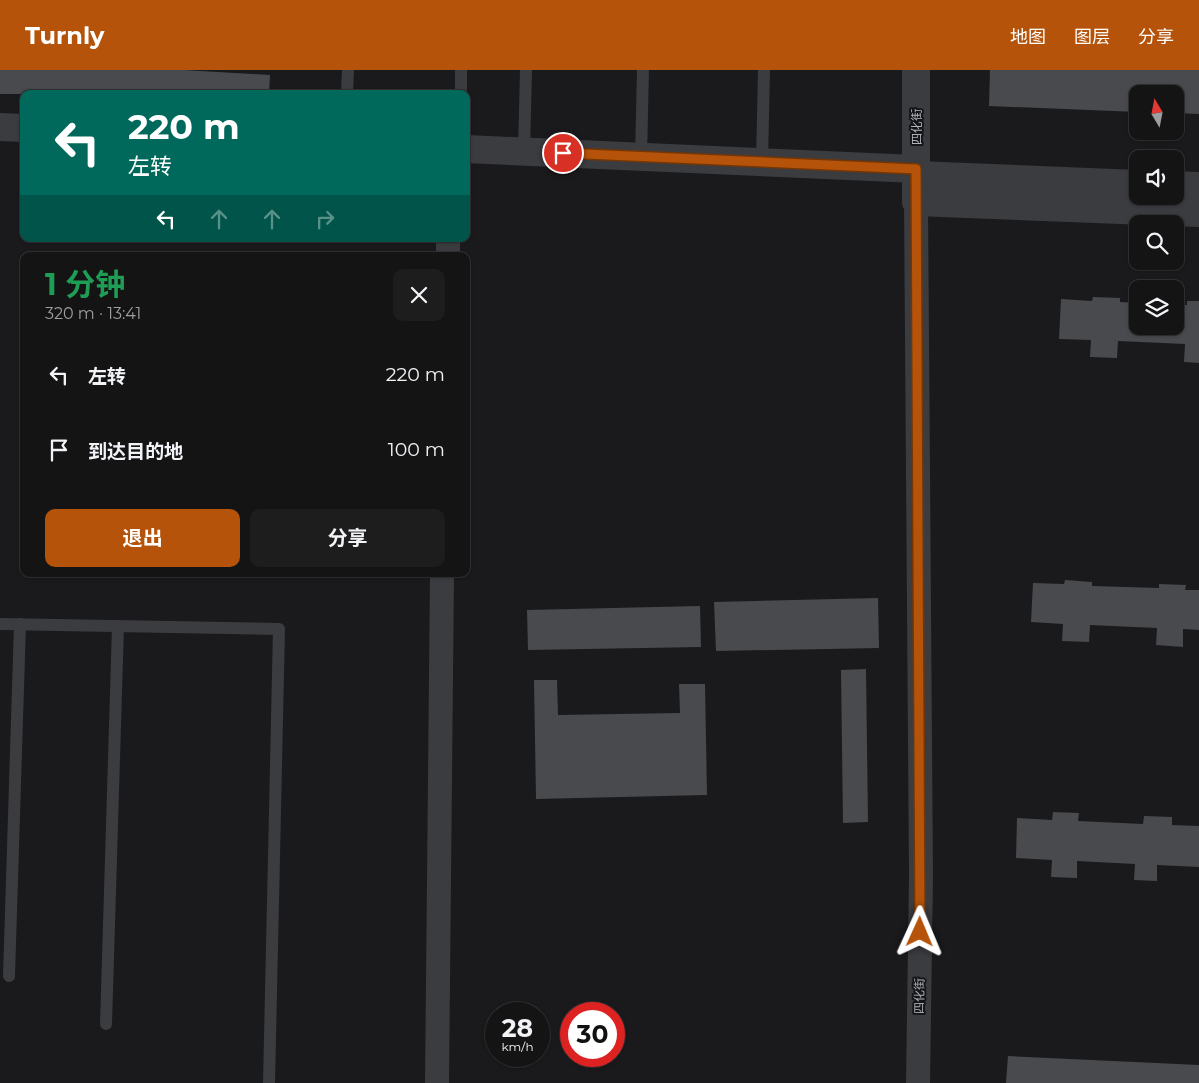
<!DOCTYPE html>
<html lang="zh">
<head>
<meta charset="utf-8">
<style>
  :root { --surface:#141415; --page:#1d1d1e; --text:#f1f3f6; --muted:#9d9ea0; --line:#333334; --accent:#b45309 }
  body { margin:0; font-family:Montserrat,"Noto Sans SC",sans-serif; background:var(--page); color:var(--text); height:100vh; display:flex; flex-direction:column; font-size:19px; white-space:nowrap }
  * { box-sizing:border-box; margin:0 }
  p { font-size:16px; color:var(--muted) }
  .icon { flex:none; width:28px; height:28px; fill:none; stroke:currentColor; stroke-width:2; stroke-linecap:round; stroke-linejoin:round }
  .map { position:relative; flex:1; overflow:hidden }
  .details { position:absolute; left:20px; top:182px; width:450px; height:325px; display:flex; flex-direction:column; background:var(--surface); border-radius:10px; box-shadow:0 1px 4px #0004,0 0 0 1px var(--line) }
  .details>* { flex:none }
  .guide { position:absolute; left:20px; top:20px; width:450px; height:152px; border-radius:10px; box-shadow:0 1px 4px #0004,0 0 0 1px var(--line); background:#00695c; color:#fff; overflow:hidden }
  .needle { width:32px; rotate:350deg }
  .buttons { position:absolute; left:1129px; top:15px; display:grid; gap:10px }
  .buttons a { display:grid; place-items:center; width:55px; height:55px; border-radius:10px; background:var(--surface); box-shadow:0 1px 4px #0004,0 0 0 1px var(--line); font-size:25px }
  .speed { position:absolute; left:485px; top:932px; display:flex; gap:10px; font-size:25px; font-weight:700; text-align:center }
  .speed>* { display:grid; place-content:center; width:65px; height:65px; border-radius:50%; background:var(--surface); box-shadow:0 1px 4px #0004,0 0 0 1px var(--line); line-height:1 }
  .speed small { font-size:12px; font-weight:400 }
  .speed .limit { border:8px solid #d22; background:#fff; color:#111 }
  .pin { position:absolute; display:grid; place-items:center; width:42px; height:42px; color:#fff; margin:-21px; border:2px solid #fff; border-radius:50%; box-shadow:0 1px 5px #0007 }
  .me { position:absolute; width:55px; margin:-28px; rotate:1deg; stroke-linejoin:round; filter:drop-shadow(0 0 4px #0008) }
  .turn { display:flex; align-items:center; gap:18px; height:105px; padding:0 25px; font-size:22px }
  .turn .icon { width:65px; height:65px; stroke-width:2.5 }
  .turn b { display:block; font-size:35px; line-height:42px }
  .lanes { display:flex; align-items:center; height:48px; padding:0 25px; background:#0003; justify-content:center; gap:25px; direction:ltr }
  .lanes .off { opacity:.35 }
  .round { display:grid; place-items:center; flex:none; width:52px; height:52px; border-radius:10px; background:var(--page) }
  .headline { display:flex; align-items:center; justify-content:space-between; height:85px; padding:0 25px }
  h1 { font-size:30px; font-weight:700; line-height:38px; color:#1e9e55 }
  .cta { display:flex; gap:10px; margin-top:auto; padding:10px 25px }
  .cta a { flex:1; height:58px; border-radius:10px; background:var(--accent); color:#fff; font-size:20px; font-weight:700; line-height:58px; text-align:center }
  .cta a+a { background:var(--page); color:var(--text) }
  ul { padding:0; list-style:none }
  li { display:flex; align-items:center; gap:15px; height:75px; padding:0 25px }
  li div { flex:1 }
  li b { display:block; font-size:19px }
  li em { font-style:normal }
  header { display:flex; align-items:center; gap:30px; box-sizing:border-box; height:70px; padding:0 25px; background:var(--accent); color:#fff }
  header strong { font-size:24px }
  nav { display:flex; gap:28px; margin-inline-start:auto; font-size:18px }
  .map>svg:first-child { display:block }
  .building { fill:#494a4e }
  .lines { fill:none; stroke-linecap:round; stroke-linejoin:round }
  .service { stroke:#3b3c40; stroke-width:12 }
  .minor { stroke:#3b3c40; stroke-width:24 }
  .tertiary { stroke:#3b3c40; stroke-width:28 }
  .route-casing { stroke:#753606; stroke-width:12 }
  .route { stroke:#b45309; stroke-width:9 }
  .labels { text-anchor:middle; dominant-baseline:central; stroke-width:4; stroke-linejoin:round; paint-order:stroke }
  .street-label { font-size:12px; fill:#aeb2ba; stroke:#151517 }
</style>
</head>
<body>
<header>
<strong>Turnly</strong>
<nav><a>地图</a><a>图层</a><a>分享</a></nav>
</header>
<div class="map">
<svg width="1199" height="1013" viewBox="0 0 1199 1013">
  <rect width="100%" height="100%" fill="#1a1a1c"/>
  <g class="building">
    <polygon points="0,0 184,0 270,5 269,24 0,24"/>
    <polygon points="990,0 1199,0 1199,44 1175,43 1175,24 1138,24 1138,42 989,36"/>
    <polygon points="1093,227 1120,228 1120,232 1138,233 1138,256 1175,256 1175,235 1187,235 1187,231 1199,231 1199,293 1184,292 1185,274 1118,271 1117,288 1090,287 1091,270 1059,269 1061,229 1092,231"/>
    <polygon points="1065,510 1092,512 1092,516 1159,518 1159,514 1186,515 1185,520 1199,520 1199,560 1183,559 1183,577 1156,575 1157,558 1090,555 1089,572 1062,571 1063,554 1031,552 1033,513 1064,514"/>
    <polygon points="878,528 879,578 716,581 714,532"/>
    <polygon points="700,536 701,577 528,580 527,540"/>
    <polygon points="866,599 868,752 843,753 841,600"/>
    <polygon points="534,610 557,610 558,645 680,643 679,614 705,614 707,725 536,729"/>
    <polygon points="1053,742 1079,743 1078,751 1143,754 1144,746 1172,747 1172,755 1199,756 1199,797 1157,795 1157,811 1134,810 1135,794 1077,791 1077,808 1051,807 1052,790 1016,788 1017,748 1052,750"/>
    <polygon points="1008,986 1199,995 1199,1013 1006,1013"/>
  </g>
  <g class="lines">
    <g class="service">
      <polyline points="347,24 348,0"/>
      <polyline points="461,24 461,0"/>
      <polyline points="524,81 526,0"/>
      <polyline points="641,86 643,0"/>
      <polyline points="762,92 764,0"/>
      <polyline points="0,554 279,559 269,1013"/>
      <polyline points="9,906 20,554"/>
      <polyline points="106,954 118,556"/>
    </g>
    <g class="minor">
      <polyline points="916,132 921,806 918,1013"/>
      <polyline points="448,186 448,169"/>
      <polyline points="437,1013 442,504"/>
    </g>
    <g class="tertiary">
      <polyline points="916,0 916,132 1199,143"/>
      <polyline points="0,57 24,58"/>
      <polyline points="466,79 916,99"/>
      <polyline points="916,105 1138,114"/>
      <polyline points="1175,115 1199,116"/>
    </g>
  </g>
  <g class="lines">
    <defs>
      <polyline id="route" points="563,83 916,99 920,862"/>
    </defs>
    <use href="#route" class="route-casing"/>
    <use href="#route" class="route"/>
  </g>
  <g class="labels">
    <g class="street-label">
      <text transform="translate(916 57) rotate(-90)">四化街</text>
      <text transform="translate(919 926) rotate(-89)">四化街</text>
    </g>
  </g>
</svg>
<div class="buttons">
<a><svg class="needle" viewBox="-14 -14 28 28"><path d="M0-13l5 13h-10z" fill="#e53935"/><path d="M0 13l5-13h-10z" fill="#9d9ea0"/></svg></a>
<a><svg class="icon" aria-label="sound" viewBox="0 0 24 24"><path d="M4 9h4l5-4v14l-5-4H4zM17 9q2 3 0 6"/></svg></a>
<a><svg class="icon" aria-label="search" viewBox="0 0 24 24"><circle cx="10" cy="10" r="6"/><path d="M15 15l6 6"/></svg></a>
<a><svg class="icon" aria-label="layers" viewBox="0 0 24 24"><path d="M12 4l9 5-9 5-9-5zM3 14l9 5 9-5"/></svg></a>
</div>
<div class="speed"><div>28<small>km/h</small></div><div class="limit">30</div></div>
<div class="pin" style="left:563px;top:83px;background:#d93025"><svg class="icon" aria-label="arrive" viewBox="0 0 24 24"><path d="M6 21V4h12l-3 4 3 4H6"/></svg></div>
<svg class="me" style="left:920px;top:862px" viewBox="-20 -20 40 40"><path d="M0-17L14 15 0 8-14 15z" fill="#b45309" stroke="#fff" stroke-width="4"/></svg>
<div class="guide">
<div class="turn"><svg class="icon" aria-label="left" viewBox="0 0 24 24"><path d="M17 20v-9H6M10 6l-5 5 5 5"/></svg><div><b>220 m</b>左转</div></div>
<div class="lanes"><svg class="icon" aria-label="left" viewBox="0 0 24 24"><path d="M17 20v-9H6M10 6l-5 5 5 5"/></svg><svg class="icon off" aria-label="ahead" viewBox="0 0 24 24"><path d="M12 20V5M6 11l6-6 6 6"/></svg><svg class="icon off" aria-label="ahead" viewBox="0 0 24 24"><path d="M12 20V5M6 11l6-6 6 6"/></svg><svg class="icon off" aria-label="right" viewBox="0 0 24 24"><path d="M7 20v-9h11M14 6l5 5-5 5"/></svg></div>
</div>
<section class="details">
<div class="headline"><div><h1>1 分钟</h1><p>320 m · 13:41</p></div><a class="round"><svg class="icon" aria-label="close" viewBox="0 0 24 24"><path d="M6 6l12 12M18 6L6 18"/></svg></a></div>
<ul>
<li><svg class="icon" aria-label="left" viewBox="0 0 24 24"><path d="M17 20v-9H6M10 6l-5 5 5 5"/></svg><div><b>左转</b></div><em>220 m</em></li>
<li><svg class="icon" aria-label="arrive" viewBox="0 0 24 24"><path d="M6 21V4h12l-3 4 3 4H6"/></svg><div><b>到达目的地</b></div><em>100 m</em></li>
</ul>
<div class="cta"><a>退出</a><a>分享</a></div>
</section>
</div>
</body>
</html>
